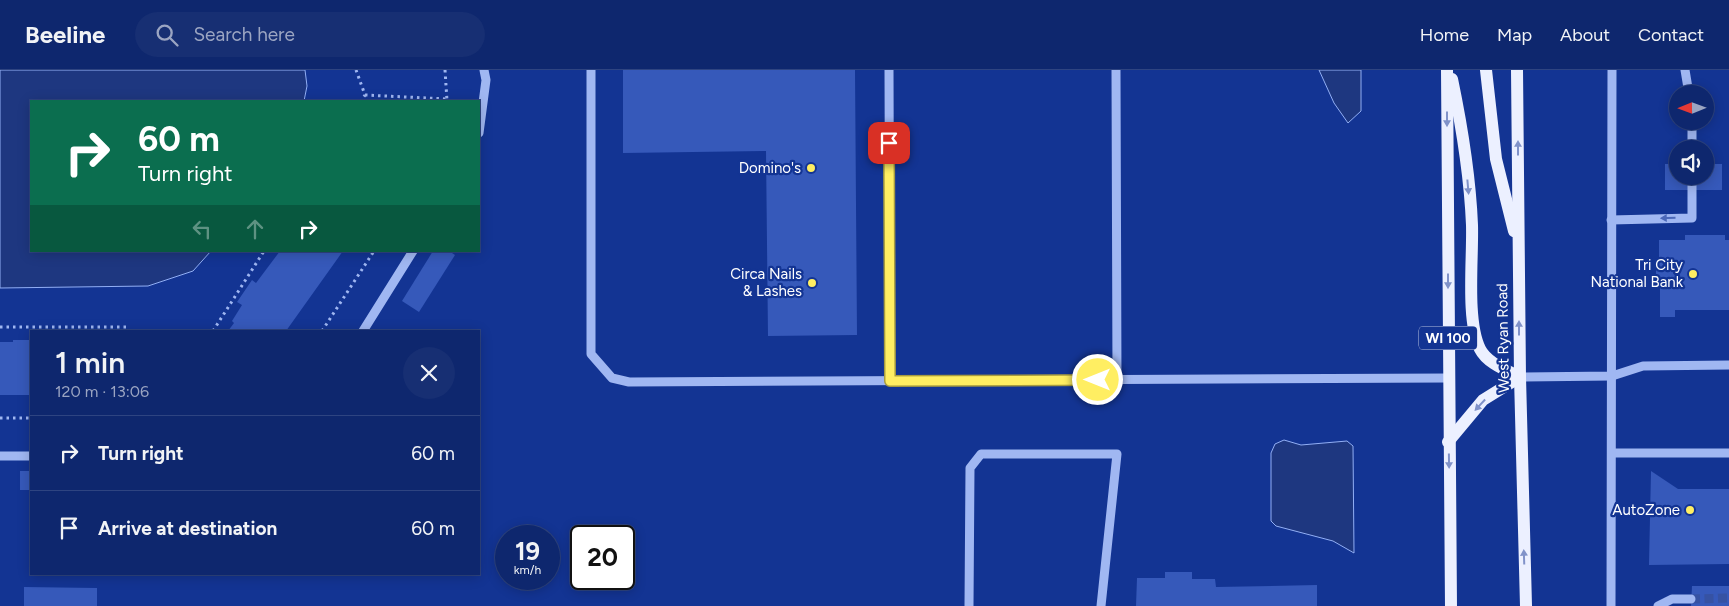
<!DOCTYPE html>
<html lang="en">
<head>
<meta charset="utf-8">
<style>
  :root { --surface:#0e276e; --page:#172f73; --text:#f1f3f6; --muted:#9ba5c2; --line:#2e4481 }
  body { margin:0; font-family:Figtree,sans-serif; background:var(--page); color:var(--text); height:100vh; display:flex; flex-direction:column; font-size:19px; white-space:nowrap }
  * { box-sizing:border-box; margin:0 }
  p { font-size:16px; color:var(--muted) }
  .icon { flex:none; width:28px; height:28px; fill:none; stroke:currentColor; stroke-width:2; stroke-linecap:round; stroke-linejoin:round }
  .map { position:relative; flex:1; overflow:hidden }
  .panel { position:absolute; left:30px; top:260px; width:450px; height:245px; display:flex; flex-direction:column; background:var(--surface); border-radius:0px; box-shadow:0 2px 12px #0003,0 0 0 1px var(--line) }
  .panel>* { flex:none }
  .hud { position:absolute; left:30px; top:30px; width:450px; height:152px; border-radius:0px; box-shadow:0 2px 12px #0003,0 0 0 1px var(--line); background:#0b6e4f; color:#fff; overflow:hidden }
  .needle { width:32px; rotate:269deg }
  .buttons { position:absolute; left:1669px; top:15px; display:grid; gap:10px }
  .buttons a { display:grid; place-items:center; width:45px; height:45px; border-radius:50%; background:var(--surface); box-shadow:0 2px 12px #0003,0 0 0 1px var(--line); font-size:25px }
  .speed { position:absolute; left:495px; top:455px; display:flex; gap:10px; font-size:25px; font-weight:700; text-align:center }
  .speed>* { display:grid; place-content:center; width:65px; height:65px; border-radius:50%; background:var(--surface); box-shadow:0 2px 12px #0003,0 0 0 1px var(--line); line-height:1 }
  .speed small { font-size:12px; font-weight:400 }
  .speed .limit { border:2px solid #111; border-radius:8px; background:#fff; color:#111 }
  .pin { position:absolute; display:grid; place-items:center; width:42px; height:42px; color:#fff; margin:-21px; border-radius:10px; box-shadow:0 2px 8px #0006 }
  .me { position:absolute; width:55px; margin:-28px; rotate:270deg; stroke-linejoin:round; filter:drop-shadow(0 0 4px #0008) }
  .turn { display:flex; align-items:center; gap:18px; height:105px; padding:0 25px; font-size:22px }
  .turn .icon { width:65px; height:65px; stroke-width:2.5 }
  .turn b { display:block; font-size:35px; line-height:42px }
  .lanes { display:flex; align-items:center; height:48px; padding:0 25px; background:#0003; justify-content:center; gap:25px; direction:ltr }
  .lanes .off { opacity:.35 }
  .round { display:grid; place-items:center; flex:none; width:52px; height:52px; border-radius:26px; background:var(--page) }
  .summary { display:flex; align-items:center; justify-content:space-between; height:85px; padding:0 25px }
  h1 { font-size:30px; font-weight:600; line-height:38px }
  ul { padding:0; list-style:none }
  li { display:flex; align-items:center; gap:15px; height:75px; padding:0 25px; border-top:1px solid var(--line) }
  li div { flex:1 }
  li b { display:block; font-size:19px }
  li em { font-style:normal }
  header { display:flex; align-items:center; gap:30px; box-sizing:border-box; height:70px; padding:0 25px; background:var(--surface); border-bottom:1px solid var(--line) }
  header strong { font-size:24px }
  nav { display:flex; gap:28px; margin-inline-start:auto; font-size:18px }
  .search { width:350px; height:45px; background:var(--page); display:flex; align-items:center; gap:12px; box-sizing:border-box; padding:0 18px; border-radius:28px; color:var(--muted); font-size:19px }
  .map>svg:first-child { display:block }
  .water { fill:#1e3780; stroke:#92aff5 }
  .building { fill:#3659ba }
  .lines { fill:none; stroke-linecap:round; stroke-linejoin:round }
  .minor-tunnel { stroke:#3652a3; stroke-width:9; stroke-dasharray:9 4.5; stroke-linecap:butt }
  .path { stroke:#a0b7f2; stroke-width:3; stroke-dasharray:2.5 4; stroke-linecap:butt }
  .minor { stroke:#a0b7f2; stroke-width:9 }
  .major { stroke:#ecf0ff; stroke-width:12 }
  .oneway { fill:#8092c9 }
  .oneway2 { fill:#4b68b9 }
  .route-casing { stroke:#a69b40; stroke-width:12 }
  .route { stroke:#ffee62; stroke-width:9 }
  .poi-dot { fill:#ffee62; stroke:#133493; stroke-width:2 }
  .labels { text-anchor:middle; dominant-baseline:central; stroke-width:4.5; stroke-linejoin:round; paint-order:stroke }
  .shield { fill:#133493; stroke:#b8c2df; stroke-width:1 }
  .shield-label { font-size:14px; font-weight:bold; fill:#fff }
  .poi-label { font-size:15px; fill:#fff; stroke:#133493; text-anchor:end }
  .street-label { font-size:15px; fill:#fff; stroke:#133493 }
</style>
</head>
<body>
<header>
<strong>Beeline</strong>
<div class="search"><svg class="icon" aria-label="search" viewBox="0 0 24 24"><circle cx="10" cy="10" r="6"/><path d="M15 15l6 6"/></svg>Search here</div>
<nav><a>Home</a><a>Map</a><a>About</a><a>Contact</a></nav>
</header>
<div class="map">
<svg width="1729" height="536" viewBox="0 0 1729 536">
  <rect width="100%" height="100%" fill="#133493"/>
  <g class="water">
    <polygon points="0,0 305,0 307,16 304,31 31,31 31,181 211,181 193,201 148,216 0,218"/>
    <polygon points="1319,0 1361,0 1361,41 1348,53 1334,33"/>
    <polygon points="1284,370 1301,375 1347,371 1353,376 1354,483 1333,471 1276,456 1271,451 1271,383 1275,374"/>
  </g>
  <g class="building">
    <polygon points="623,0 855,0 857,265 768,266 766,81 623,83"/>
    <polygon points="1665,94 1678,94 1678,106 1705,106 1705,94 1722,94 1722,120 1665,120"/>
    <polygon points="1685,165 1725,165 1725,170 1729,170 1729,240 1675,240 1675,247 1660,247 1660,217 1656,217 1656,191 1659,191 1659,170 1685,170"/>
    <polygon points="280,181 343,181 286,261 228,261 234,253 232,251 242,235 237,232 252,210 256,213"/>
    <polygon points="433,181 449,181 455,185 419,242 402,231"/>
    <polygon points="13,270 31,270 31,325 0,325 0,272 13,272"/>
    <rect x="20" y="401" width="11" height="19"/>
    <polygon points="1651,401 1678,419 1729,419 1729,494 1649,495"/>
    <polygon points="1165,502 1192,502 1192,509 1215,509 1216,517 1317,515 1317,536 1136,536 1137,508 1165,508"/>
    <polygon points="1692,516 1729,516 1729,536 1691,536"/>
    <polygon points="24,517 97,518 97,536 24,536"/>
  </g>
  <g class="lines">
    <polyline class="minor-tunnel" points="1691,529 1729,528"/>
    <g class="path">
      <polyline points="356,0 365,25 361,31"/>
      <polyline points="445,0 447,31"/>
      <polyline points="365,25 447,29"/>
      <polyline points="0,257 130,257"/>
      <polyline points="213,261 264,181"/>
      <polyline points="322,261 374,181"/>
      <polyline points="0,348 31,348"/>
    </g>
    <g class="minor">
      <polyline points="591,0 591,284 612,308 629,312 1448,308"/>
      <polyline points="889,0 890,311"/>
      <polyline points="1116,0 1117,310"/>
      <polyline points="1685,0 1689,24"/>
      <polyline points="479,63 486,10 484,0"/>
      <polyline points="1692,79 1692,51"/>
      <polyline points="1611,150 1692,148 1692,106"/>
      <polyline points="363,261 413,181"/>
      <polyline points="1520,307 1612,306 1643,296 1729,295"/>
      <polyline points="1612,383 1729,383"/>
      <polyline points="0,386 31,386"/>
      <polyline points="969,536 970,398 981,384 1117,384 1101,536"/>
      <polyline points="1611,536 1612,0"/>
      <polyline points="1658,536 1672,529 1691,529"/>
    </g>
    <g class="major">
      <polyline points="1447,0 1451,536"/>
      <polyline points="1486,0 1496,89 1514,161"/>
      <polyline points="1517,0 1520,307 1526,536"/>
      <path d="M1452,9c10,48 18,97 20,146 1,34 -6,96 8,124 7,14 26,21 40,28"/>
      <polyline points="1448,372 1483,330 1520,307"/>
    </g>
  </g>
  <defs><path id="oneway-solid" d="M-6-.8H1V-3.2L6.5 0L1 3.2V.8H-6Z" transform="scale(1.25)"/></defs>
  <g class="oneway">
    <use href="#oneway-solid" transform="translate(1447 49) rotate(90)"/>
    <use href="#oneway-solid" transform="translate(1518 78) rotate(-90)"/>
    <use href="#oneway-solid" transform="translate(1468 117) rotate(85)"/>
    <use href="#oneway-solid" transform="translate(1448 211) rotate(90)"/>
    <use href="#oneway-solid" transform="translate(1519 258) rotate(-90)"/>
    <use href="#oneway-solid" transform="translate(1480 335) rotate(133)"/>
    <use href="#oneway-solid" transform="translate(1449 391) rotate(89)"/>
    <use href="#oneway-solid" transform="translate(1524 487) rotate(-92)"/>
  </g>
  <use class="oneway2" href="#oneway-solid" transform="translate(1668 148) rotate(179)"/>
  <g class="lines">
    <defs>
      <polyline id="route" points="889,73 890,311 1098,310"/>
    </defs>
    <use href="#route" class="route-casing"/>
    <use href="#route" class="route"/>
  </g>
  <g class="poi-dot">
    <circle cx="811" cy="98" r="5"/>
    <circle cx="1693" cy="204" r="5"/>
    <circle cx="812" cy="213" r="5"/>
    <circle cx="1690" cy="440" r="5"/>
  </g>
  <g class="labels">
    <rect class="shield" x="1419" y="256.5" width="58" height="23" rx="4"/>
    <g class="shield-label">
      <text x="1448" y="268">WI 100</text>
    </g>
    <g class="poi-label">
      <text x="801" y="98">Domino's</text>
      <text x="1683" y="195">Tri City<tspan x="1683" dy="17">National Bank</tspan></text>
      <text x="802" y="204">Circa Nails<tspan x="802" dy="17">&amp; Lashes</tspan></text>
      <text x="1680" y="440">AutoZone</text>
    </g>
    <g class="street-label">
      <text transform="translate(1503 268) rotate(-91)">West Ryan Road</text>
    </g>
  </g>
</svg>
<div class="buttons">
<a><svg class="needle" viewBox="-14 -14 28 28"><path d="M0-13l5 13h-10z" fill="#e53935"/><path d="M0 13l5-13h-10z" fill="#9ba5c2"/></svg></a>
<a><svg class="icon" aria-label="sound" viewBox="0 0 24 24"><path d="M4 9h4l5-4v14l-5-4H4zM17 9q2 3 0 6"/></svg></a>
</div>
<div class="speed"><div>19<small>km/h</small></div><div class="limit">20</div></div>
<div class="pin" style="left:889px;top:73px;background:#d93025"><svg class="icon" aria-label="arrive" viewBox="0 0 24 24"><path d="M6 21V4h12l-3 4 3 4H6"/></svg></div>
<svg class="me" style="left:1098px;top:310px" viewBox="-20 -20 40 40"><circle r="17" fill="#ffee62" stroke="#fff" stroke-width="3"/><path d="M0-11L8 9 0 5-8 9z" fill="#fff"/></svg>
<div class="hud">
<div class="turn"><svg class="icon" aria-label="right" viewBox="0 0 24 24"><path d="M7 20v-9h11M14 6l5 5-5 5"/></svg><div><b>60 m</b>Turn right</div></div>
<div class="lanes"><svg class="icon off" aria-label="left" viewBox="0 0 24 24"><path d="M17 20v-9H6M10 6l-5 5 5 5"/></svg><svg class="icon off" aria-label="ahead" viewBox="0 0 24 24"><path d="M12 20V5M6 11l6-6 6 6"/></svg><svg class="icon" aria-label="right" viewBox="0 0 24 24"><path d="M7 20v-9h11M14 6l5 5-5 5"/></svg></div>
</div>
<section class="panel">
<div class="summary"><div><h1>1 min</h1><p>120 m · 13:06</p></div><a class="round"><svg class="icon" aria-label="close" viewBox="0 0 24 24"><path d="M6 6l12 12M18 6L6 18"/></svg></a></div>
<ul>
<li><svg class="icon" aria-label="right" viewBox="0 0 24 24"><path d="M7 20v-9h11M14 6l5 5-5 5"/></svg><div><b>Turn right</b></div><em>60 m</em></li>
<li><svg class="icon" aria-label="arrive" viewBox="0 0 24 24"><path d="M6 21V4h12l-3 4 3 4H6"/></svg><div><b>Arrive at destination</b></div><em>60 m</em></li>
</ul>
</section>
</div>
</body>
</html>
